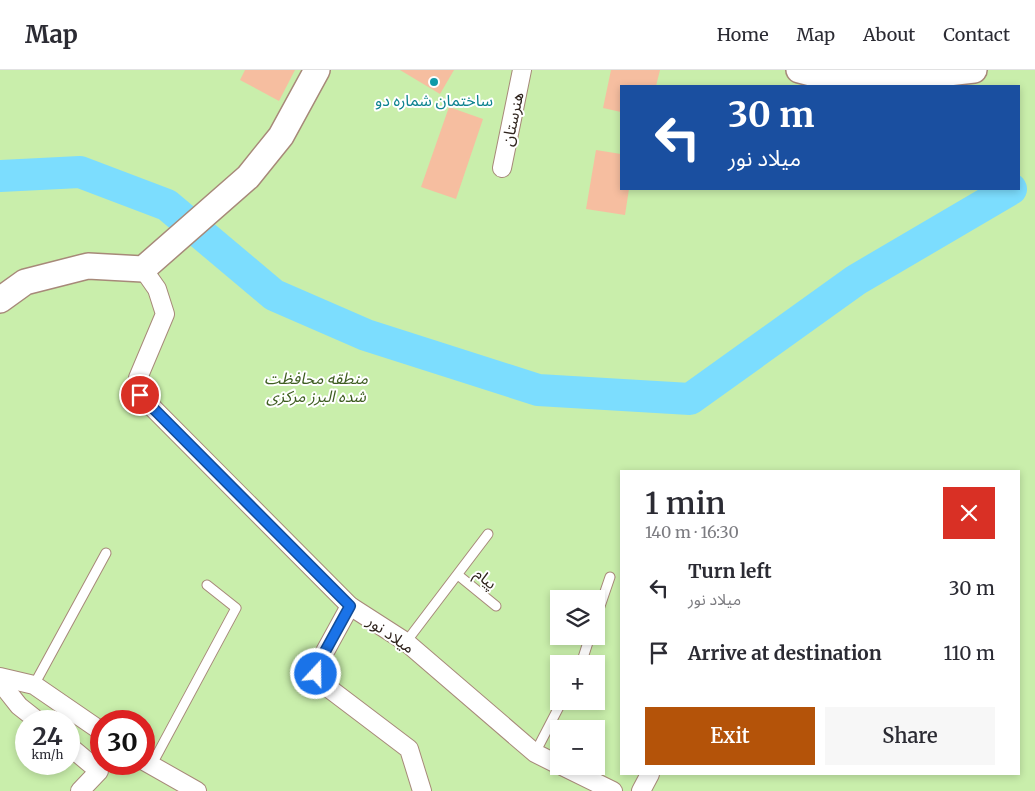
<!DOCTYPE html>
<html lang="en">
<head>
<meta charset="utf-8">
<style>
  :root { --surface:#fff; --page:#f7f7f7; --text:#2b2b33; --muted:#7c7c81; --line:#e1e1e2; --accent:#b45309 }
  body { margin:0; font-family:Merriweather,"Noto Sans Arabic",serif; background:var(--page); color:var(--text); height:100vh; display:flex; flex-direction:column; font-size:19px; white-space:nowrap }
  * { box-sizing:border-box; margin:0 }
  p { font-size:16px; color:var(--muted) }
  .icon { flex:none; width:28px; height:28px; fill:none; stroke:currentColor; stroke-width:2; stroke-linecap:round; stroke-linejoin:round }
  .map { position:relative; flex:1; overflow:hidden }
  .details { position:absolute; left:620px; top:400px; width:400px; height:305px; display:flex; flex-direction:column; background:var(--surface); border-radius:0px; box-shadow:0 2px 8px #0003 }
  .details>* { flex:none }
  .hud { position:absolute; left:620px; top:15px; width:400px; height:105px; border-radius:0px; box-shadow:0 2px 8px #0003; background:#1a4fa0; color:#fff; overflow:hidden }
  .controls { position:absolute; left:550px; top:520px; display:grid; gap:10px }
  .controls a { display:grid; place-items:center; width:55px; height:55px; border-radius:0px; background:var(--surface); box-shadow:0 2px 8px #0003; font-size:25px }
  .speed { position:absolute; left:15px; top:640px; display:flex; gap:10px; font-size:25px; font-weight:700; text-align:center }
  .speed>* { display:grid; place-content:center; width:65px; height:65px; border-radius:50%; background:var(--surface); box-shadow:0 2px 8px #0003; line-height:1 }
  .speed small { font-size:12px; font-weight:400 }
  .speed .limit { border:8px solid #d22; background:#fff; color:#111 }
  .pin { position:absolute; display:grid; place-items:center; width:42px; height:42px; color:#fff; margin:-21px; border:2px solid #fff; border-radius:50%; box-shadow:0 1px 5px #0007 }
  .me { position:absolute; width:55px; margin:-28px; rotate:21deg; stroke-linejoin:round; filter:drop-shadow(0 0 4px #0008) }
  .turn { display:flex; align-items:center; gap:18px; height:105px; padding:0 25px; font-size:22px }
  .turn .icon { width:65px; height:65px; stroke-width:2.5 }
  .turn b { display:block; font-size:35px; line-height:42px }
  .round { display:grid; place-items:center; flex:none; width:52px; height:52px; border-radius:0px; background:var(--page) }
  .head { display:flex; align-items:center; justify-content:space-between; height:85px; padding:0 25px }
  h1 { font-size:30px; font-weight:600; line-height:38px }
  .action { display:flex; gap:10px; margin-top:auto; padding:10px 25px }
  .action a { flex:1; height:58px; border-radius:0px; background:var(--accent); color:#fff; font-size:20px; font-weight:600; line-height:58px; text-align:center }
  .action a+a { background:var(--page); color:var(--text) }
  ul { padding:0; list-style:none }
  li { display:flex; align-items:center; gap:15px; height:65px; padding:0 25px }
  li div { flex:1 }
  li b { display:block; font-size:19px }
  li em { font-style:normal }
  header { display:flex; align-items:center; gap:30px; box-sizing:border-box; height:70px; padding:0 25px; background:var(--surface); border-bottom:1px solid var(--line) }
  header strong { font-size:24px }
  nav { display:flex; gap:28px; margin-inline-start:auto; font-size:18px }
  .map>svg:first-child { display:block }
  .green { fill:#c9eeab; fill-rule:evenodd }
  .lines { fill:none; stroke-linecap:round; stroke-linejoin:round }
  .river { stroke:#7cddfe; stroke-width:32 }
  .building { fill:#f6bea0 }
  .lane-casing { stroke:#a78979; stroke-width:11 }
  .street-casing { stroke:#a78979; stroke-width:20 }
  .secondary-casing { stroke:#a78979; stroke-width:28 }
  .lane { stroke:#fff; stroke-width:9 }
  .street { stroke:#fff; stroke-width:18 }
  .secondary { stroke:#fff; stroke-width:25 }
  .route-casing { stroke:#114b97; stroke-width:12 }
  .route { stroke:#1a73e8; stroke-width:9 }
  .culture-dot { fill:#0f9aa8; stroke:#fff; stroke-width:2 }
  .labels { text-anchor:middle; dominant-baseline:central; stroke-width:4; stroke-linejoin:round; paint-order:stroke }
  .culture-label { font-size:16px; fill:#0d838f; stroke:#fff }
  .street-label { font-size:16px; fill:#2e231c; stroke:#fff }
  .park-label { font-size:16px; font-style:italic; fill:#3e5d21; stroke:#fff }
</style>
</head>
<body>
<header>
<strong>Map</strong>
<nav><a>Home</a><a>Map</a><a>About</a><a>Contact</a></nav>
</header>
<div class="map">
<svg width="1035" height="721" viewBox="0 0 1035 721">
  <rect width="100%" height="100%" fill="#fef7f3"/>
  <path class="green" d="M0,0h1035v721h-1035zM621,16h398v103h-398zM621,401h398v303h-398zM559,529h37v37h-37zM559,594h37v37h-37zM26,651h43v43h-43zM101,651h43v43h-43zM559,659h37v37h-37z"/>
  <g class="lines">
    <polyline class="river" points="0,106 80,102 167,135 274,225 366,265 538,320 690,329 856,210 1011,119"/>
  </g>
  <g class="building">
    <polygon points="245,0 295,0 279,31 240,10"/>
    <polygon points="400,0 454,0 440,24"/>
    <polygon points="611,0 660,0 656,16 621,16 621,42 603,38"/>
    <polygon points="449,37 483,49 456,129 421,117"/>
    <polygon points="596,80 621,84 621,119 629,119 625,145 586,139"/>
  </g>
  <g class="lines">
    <defs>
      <g id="lane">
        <polyline points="458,505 496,536"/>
        <polyline points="596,548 610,507"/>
        <polyline points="406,572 488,464"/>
        <polyline points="581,594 590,566"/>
        <polyline points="34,615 106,483"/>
        <polyline points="535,683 562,631"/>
        <polyline points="151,696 236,538 207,515"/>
      </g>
      <g id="street">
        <polyline points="502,98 522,0"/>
        <polyline points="143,199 157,219 165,244 138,308 140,325 350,536 406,572 535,683 559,695"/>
        <polyline points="350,536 316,598 316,604 318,610 409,679 422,721"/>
        <polyline points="0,607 34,615 101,661"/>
        <polyline points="0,612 19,636 38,651"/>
        <polyline points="69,676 99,701 80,721"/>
        <polyline points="144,691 197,721"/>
        <polyline points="562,696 613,721"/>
        <polyline points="641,721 650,704"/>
      </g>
      <g id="secondary">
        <polyline points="799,0 822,6 930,5 974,0"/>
        <polyline points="0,230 25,212 88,196 143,199 248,107 281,66 317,0"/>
      </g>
    </defs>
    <use href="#lane" class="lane-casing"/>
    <use href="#street" class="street-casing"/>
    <use href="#secondary" class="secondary-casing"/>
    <use href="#lane" class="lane"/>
    <use href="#street" class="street"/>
    <use href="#secondary" class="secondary"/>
  </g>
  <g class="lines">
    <defs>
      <polyline id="route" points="140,325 350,536 316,598 316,604"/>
    </defs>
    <use href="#route" class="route-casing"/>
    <use href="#route" class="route"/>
  </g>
  <circle class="culture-dot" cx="434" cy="12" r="5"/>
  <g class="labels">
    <g class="culture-label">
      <text x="434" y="30">ساختمان شماره دو</text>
    </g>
    <g class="street-label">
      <text transform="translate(512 49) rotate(-78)">هنرستان</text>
      <text transform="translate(486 508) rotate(39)">پیام</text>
      <text transform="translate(391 564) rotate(35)">میلاد نور</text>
    </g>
    <g class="park-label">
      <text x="316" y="308">منطقه محافظت<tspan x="316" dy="18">شده البرز مرکزی</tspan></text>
    </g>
  </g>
</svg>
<div class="controls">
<a><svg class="icon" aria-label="layers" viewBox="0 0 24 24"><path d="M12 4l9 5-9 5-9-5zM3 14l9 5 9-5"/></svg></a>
<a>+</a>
<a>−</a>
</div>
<div class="speed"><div>24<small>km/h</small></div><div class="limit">30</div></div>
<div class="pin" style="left:140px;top:325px;background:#d93025"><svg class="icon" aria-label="arrive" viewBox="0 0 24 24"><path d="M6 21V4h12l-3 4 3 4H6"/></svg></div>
<svg class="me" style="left:316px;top:604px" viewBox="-20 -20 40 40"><circle r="17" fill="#1a73e8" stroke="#fff" stroke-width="3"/><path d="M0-11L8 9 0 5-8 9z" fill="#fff"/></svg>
<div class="hud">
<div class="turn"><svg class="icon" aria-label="left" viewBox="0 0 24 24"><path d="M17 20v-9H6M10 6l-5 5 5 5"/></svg><div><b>30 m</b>میلاد نور</div></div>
</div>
<section class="details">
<div class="head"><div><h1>1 min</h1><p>140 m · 16:30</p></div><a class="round" style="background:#d93025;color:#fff"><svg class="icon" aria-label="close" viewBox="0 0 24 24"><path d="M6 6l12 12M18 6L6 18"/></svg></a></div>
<ul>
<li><svg class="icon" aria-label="left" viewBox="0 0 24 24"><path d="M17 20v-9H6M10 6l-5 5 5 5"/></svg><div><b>Turn left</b><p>میلاد نور</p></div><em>30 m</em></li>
<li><svg class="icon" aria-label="arrive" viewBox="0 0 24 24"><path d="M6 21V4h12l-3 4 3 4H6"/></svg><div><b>Arrive at destination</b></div><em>110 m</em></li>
</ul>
<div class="action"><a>Exit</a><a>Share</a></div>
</section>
</div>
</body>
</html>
